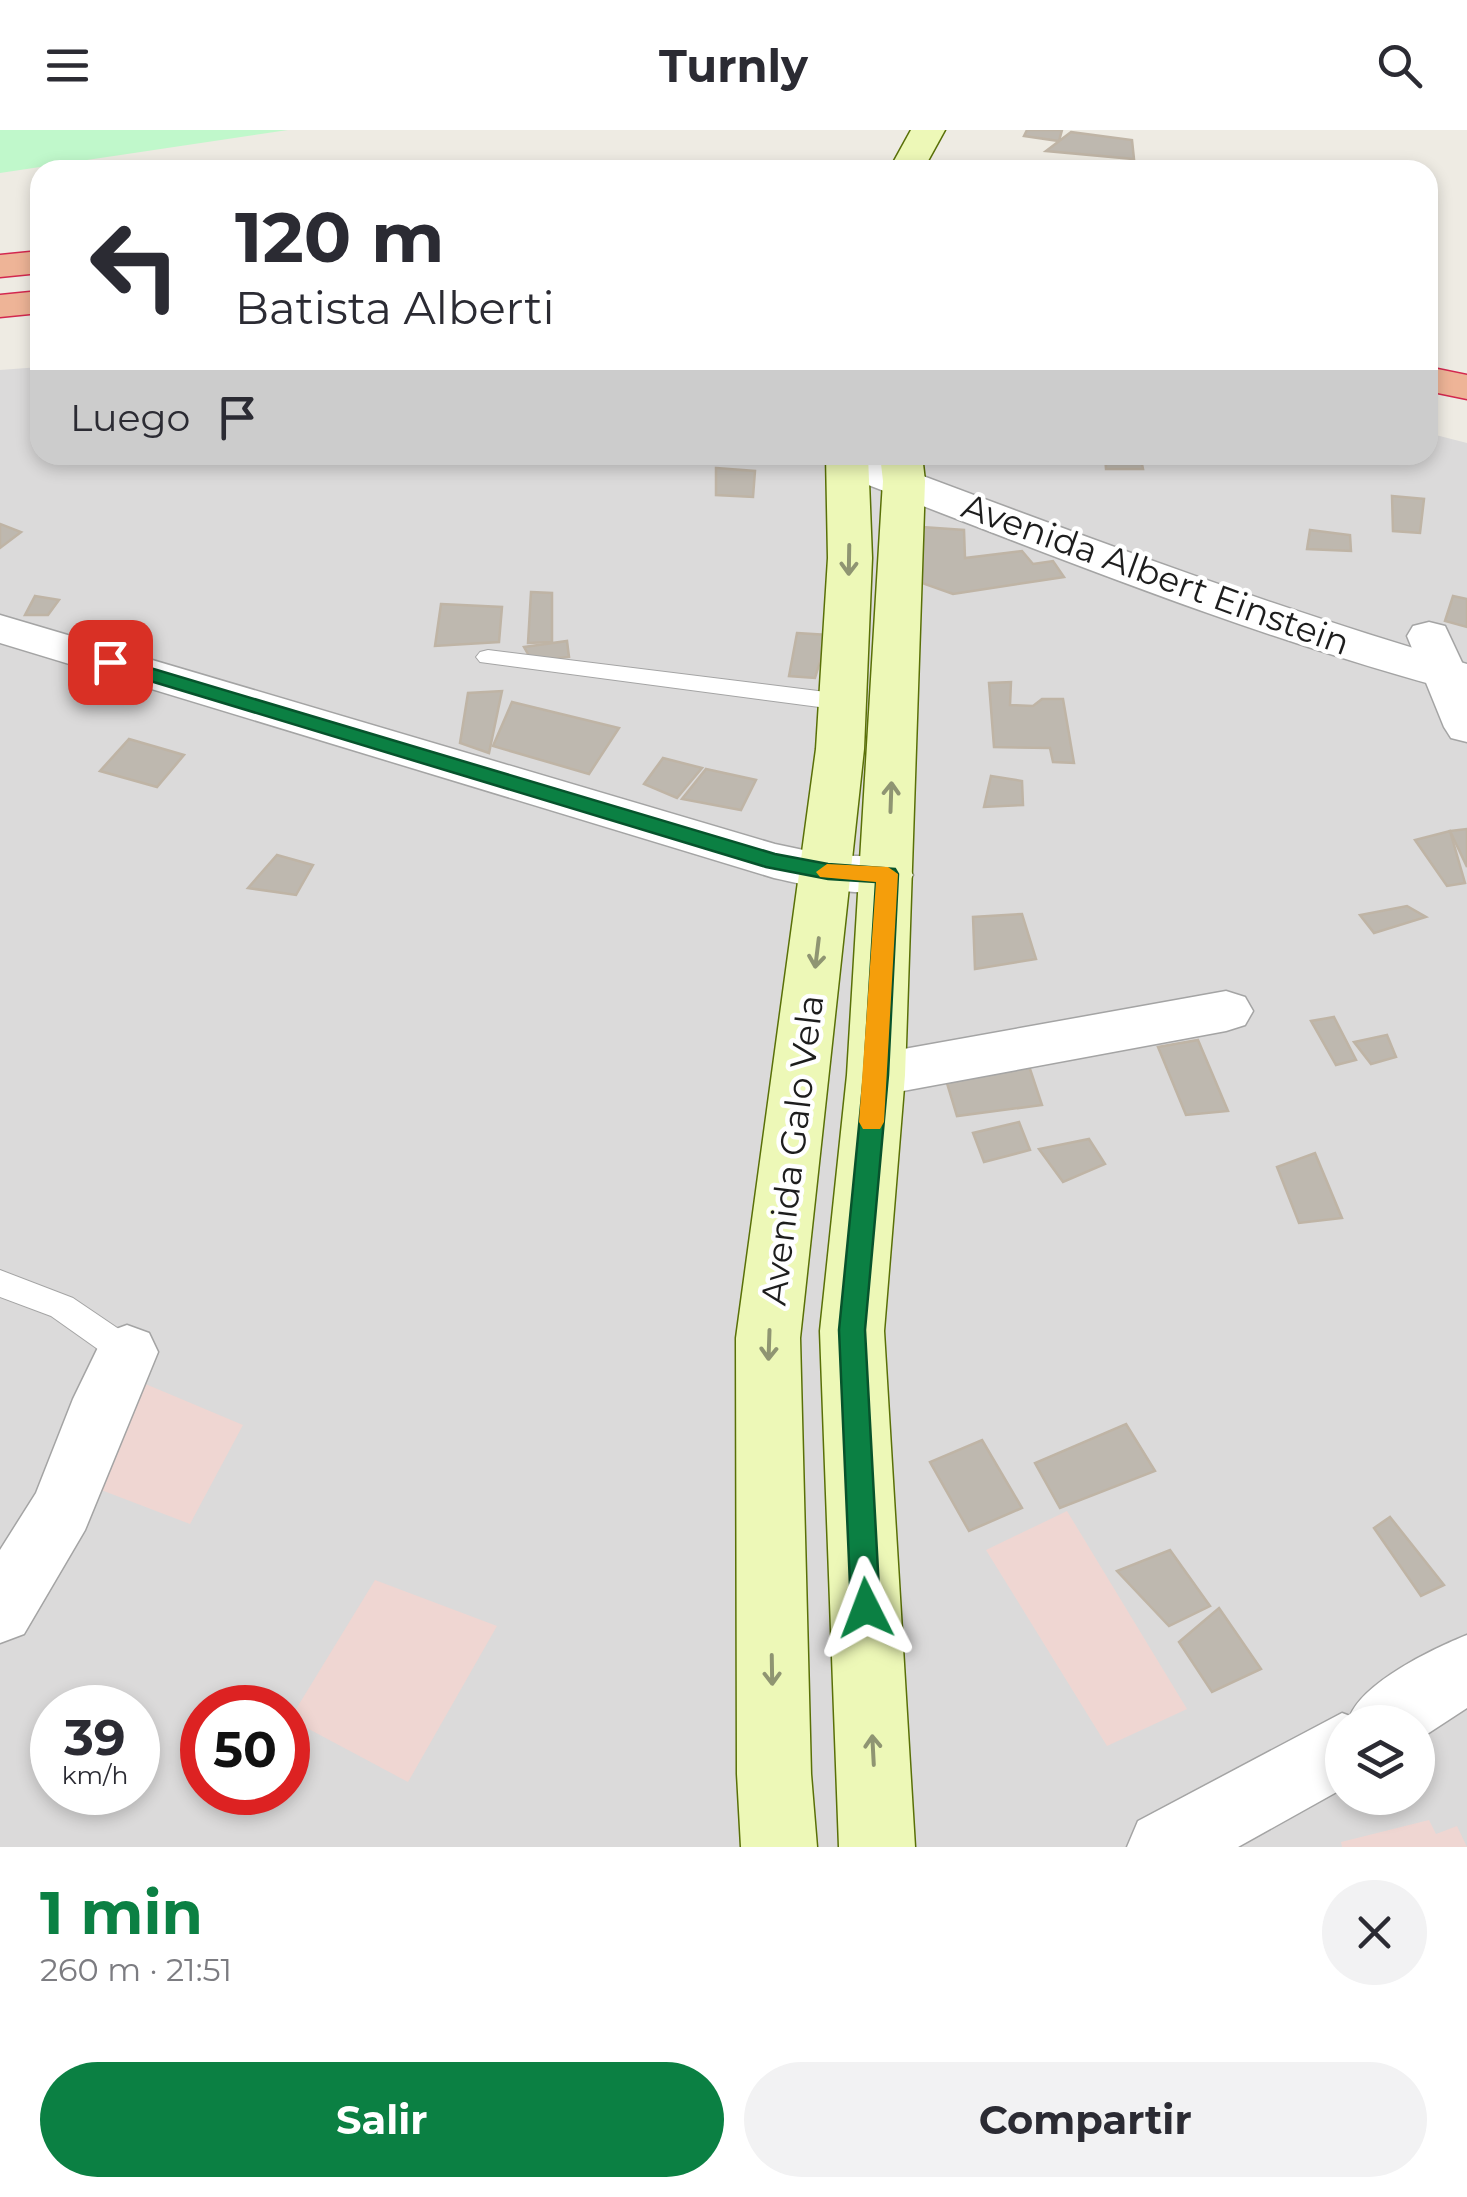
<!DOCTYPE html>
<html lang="es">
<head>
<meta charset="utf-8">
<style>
  :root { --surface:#fff; --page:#f2f2f3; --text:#2b2b33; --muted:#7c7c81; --accent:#0b8043 }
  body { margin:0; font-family:Montserrat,sans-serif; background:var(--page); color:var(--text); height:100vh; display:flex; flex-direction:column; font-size:38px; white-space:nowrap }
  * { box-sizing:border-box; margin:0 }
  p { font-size:32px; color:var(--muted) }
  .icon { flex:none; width:55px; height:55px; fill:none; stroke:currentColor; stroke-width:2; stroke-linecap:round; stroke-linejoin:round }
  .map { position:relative; height:1717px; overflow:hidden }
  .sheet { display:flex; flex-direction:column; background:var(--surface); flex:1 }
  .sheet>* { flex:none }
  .banner { position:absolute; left:30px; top:30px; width:1408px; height:305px; border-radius:30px; box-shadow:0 5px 15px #0003; background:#fff; color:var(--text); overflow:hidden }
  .buttons { position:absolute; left:1325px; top:1575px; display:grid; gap:20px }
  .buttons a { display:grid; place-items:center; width:110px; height:110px; border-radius:50%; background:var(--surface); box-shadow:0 5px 15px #0003; font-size:50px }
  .speed { position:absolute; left:30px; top:1555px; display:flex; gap:20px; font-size:50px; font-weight:700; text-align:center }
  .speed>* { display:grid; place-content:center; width:130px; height:130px; border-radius:50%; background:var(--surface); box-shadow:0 5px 15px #0003; line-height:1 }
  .speed small { font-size:25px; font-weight:400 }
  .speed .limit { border:15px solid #d22; background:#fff; color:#111 }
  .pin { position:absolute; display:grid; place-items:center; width:85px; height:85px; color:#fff; margin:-42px; border-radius:20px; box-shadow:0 5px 15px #0006 }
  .me { position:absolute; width:110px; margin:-55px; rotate:357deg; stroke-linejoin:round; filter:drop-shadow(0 0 8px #0008) }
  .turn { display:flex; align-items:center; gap:35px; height:210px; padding:0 40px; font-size:45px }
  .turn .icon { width:130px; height:130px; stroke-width:2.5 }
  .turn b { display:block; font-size:70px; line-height:85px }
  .then { display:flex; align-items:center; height:95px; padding:0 40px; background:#0003; gap:20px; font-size:38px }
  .round { display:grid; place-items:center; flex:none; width:105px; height:105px; border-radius:52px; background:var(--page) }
  .summary { display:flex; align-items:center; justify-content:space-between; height:170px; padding:0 40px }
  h1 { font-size:60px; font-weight:700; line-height:75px; color:var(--accent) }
  .action { display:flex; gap:20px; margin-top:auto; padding:20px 40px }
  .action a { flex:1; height:115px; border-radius:60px; background:var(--accent); color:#fff; font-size:40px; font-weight:700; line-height:115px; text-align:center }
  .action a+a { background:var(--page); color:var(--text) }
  header { display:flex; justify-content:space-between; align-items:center; height:130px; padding:0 40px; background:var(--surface); font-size:45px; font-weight:700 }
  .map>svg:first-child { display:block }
  .residential { fill:#dbdada; fill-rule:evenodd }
  .commercial { fill:#efd6d2 }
  .park { fill:#c0f8cb }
  .building { fill:#beb8af; stroke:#bfb4a5; stroke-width:2.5 }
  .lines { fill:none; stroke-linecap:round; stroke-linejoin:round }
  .service-casing { stroke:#a4a4a4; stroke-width:2 }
  .minor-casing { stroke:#a4a4a4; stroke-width:3 }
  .tertiary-casing { stroke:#a4a4a4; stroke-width:3 }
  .secondary-casing { stroke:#597007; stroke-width:3 }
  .trunk-casing { stroke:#d3284f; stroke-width:3 }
  .service { fill:#fff; fill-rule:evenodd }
  .minor { fill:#fff; fill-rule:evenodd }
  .tertiary { fill:#fff; fill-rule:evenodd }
  .secondary { fill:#edf8b7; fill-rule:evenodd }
  .trunk { fill:#eeb497; fill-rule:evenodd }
  .oneway { stroke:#8f9572 }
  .route { fill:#0b8043; stroke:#07532c; stroke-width:2.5 }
  .slow { fill:#f59e0b }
  .labels { text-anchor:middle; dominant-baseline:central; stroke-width:9; stroke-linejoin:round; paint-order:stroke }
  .street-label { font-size:35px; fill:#1d1d1d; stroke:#fff }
</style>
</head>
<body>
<header><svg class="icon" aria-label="menu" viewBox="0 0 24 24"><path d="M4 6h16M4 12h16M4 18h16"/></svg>Turnly<svg class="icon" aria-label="search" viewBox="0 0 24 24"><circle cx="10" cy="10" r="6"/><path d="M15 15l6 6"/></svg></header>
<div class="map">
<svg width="1467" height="1717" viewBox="0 0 1467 1717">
  <rect width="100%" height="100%" fill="#eeebe3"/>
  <path class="residential" d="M40,237v88h1388v-22l39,10v1404h-1467v-1477zM52,1578h86v84h-86zM202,1578h86v84h-86zM1342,1592h76v76h-76z"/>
  <g class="commercial">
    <polygon points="136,1250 243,1295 190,1394 96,1358"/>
    <polygon points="1067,1381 1187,1579 1107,1616 986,1420"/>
    <polygon points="375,1450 497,1496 408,1652 290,1589"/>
    <polygon points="1429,1690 1436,1704 1457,1696 1467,1717 1342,1717 1341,1712"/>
  </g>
  <polygon class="park" points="0,0 288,0 0,43"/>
  <g class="building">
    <polygon points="1027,0 1062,0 1059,11 1024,6"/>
    <polygon points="1071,2 1132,10 1134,29 1046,21"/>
    <polygon points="1105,325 1140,325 1143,339 1106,339"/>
    <polygon points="716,338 755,341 753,367 716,365"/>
    <polygon points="1392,366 1424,369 1420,403 1393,401"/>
    <polygon points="0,394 21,402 0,418"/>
    <polygon points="922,397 964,400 965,428 1022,421 1033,434 1053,431 1064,447 953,464 919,452"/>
    <polygon points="1310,400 1350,405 1351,421 1307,419"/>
    <polygon points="531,462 552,463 552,512 528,513"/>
    <polygon points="35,466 59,470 48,485 25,485"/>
    <polygon points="1453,466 1467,469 1467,497 1445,491"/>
    <polygon points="441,474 502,477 499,512 435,516"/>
    <polygon points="797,503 828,505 815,548 789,546"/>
    <polygon points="567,511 569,527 532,531 524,517"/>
    <polygon points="1011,552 1010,575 1033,576 1042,569 1063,569 1074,633 1053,632 1050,618 994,617 989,553"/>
    <polygon points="502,561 489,623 460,613 468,563"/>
    <polygon points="512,572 619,598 589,644 493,616"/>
    <polygon points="129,609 184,625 157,657 100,641"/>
    <polygon points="663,628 702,638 677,668 644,654"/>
    <polygon points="706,639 756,650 741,680 682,669"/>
    <polygon points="991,646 1022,651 1023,675 984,677"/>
    <polygon points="1467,699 1467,737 1450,701"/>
    <polygon points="1450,701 1465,753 1447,756 1415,710"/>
    <polygon points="277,725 313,735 296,765 248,758"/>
    <polygon points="1407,776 1426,787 1374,803 1360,785"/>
    <polygon points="1022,784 1036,829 975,839 973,787"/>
    <polygon points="1334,887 1356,930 1336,935 1311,891"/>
    <polygon points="1387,905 1396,927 1371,934 1354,912"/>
    <polygon points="1198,910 1228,981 1186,985 1158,917"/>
    <polygon points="1027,930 1042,975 957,986 943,940"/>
    <polygon points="1019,992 1030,1020 984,1032 973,1003"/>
    <polygon points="1089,1009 1105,1034 1063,1052 1039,1019"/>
    <polygon points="1315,1023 1342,1088 1299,1093 1277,1037"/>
    <polygon points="1126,1294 1155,1341 1060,1378 1035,1333"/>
    <polygon points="982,1310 1022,1378 969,1401 930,1332"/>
    <polygon points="1390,1387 1444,1455 1421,1466 1374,1398"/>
    <polygon points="1170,1420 1210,1476 1169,1496 1117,1441"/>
    <polygon points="1219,1478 1261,1539 1212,1562 1179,1512"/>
  </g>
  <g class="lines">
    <defs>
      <g id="service">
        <polygon points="488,520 842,564 854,572 842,580 480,532 476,527 480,522"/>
        <polygon points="0,1140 73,1168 138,1212 143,1222 138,1232 127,1236 116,1232 51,1186 0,1167"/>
      </g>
      <g id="minor">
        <path d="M0,485l775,229 52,11 61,2 18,6 7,12 -7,12c-42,13 -90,0 -132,-9l-774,-235z"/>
        <polygon points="1429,492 1445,496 1467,543 1467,612 1451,608 1444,597 1407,506 1413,496"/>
        <polygon points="1226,861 1245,867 1253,881 1245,895 1226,901 876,966 857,960 849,945 857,930 876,924"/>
        <polygon points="127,1195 149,1203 158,1222 85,1400 24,1504 0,1513 0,1420 36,1363 73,1269 105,1203"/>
        <path d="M1467,1505v73l-49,32v-18h-76v67l-104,58h-111l11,-26 204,-108 8,3c14,-34 82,-67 117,-81z"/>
      </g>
      <path id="tertiary" d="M831,325h36c198,74 396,150 600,209v30c-217,-57 -425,-143 -635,-223l-6,-9z"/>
      <g id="secondary">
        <polygon points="911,0 945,0 923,40 889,40"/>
        <polygon points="826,325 868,325 872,428 864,619 800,1208 811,1644 817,1717 741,1717 737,1644 736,1208 816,619 828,428"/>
        <polygon points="880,325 922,325 925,351 905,945 884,1201 915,1717 839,1717 820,1201 847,945 883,351"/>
      </g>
      <g id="trunk">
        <polygon points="40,121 40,143 0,147 0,125"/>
        <polygon points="40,161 40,183 0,187 0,165"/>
        <polygon points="1428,237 1467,245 1467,269 1428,261"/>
      </g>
    </defs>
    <use href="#service" class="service-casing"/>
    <use href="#minor" class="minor-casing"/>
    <use href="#tertiary" class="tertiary-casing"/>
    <use href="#secondary" class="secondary-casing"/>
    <use href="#trunk" class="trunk-casing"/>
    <use href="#service" class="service"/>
    <use href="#minor" class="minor"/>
    <use href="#tertiary" class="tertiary"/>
    <use href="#secondary" class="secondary"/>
    <use href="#trunk" class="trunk"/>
  </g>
  <defs><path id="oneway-shaft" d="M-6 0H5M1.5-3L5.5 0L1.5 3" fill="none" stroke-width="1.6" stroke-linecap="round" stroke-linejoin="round" transform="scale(2.5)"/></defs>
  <g class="oneway">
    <use href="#oneway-shaft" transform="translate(849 430) rotate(91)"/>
    <use href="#oneway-shaft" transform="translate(891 667) rotate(-88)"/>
    <use href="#oneway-shaft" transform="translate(817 823) rotate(97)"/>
    <use href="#oneway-shaft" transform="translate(769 1215) rotate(92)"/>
    <use href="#oneway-shaft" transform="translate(772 1540) rotate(89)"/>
    <use href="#oneway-shaft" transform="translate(873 1620) rotate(-93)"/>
  </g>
  <polygon class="route" points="110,526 775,724 828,734 895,739 898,744 888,945 865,1200 880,1478 876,1488 866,1492 855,1488 851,1478 839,1200 864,945 876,752 828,749 766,737 104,537 104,528"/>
  <polygon class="slow" points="827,734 888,737 898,744 884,992 880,999 863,999 859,992 876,752 820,747 816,742"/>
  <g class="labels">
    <g class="street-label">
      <text transform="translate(1156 444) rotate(20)">Avenida Albert Einstein</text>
      <text transform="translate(792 1020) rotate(-83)">Avenida Galo Vela</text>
    </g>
  </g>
</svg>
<div class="buttons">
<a><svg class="icon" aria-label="layers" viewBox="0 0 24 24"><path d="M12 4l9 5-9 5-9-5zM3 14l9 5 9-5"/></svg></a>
</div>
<div class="speed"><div>39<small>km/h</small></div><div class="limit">50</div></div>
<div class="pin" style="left:110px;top:532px;background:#d93025"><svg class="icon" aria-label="arrive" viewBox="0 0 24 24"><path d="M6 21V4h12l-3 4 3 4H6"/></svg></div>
<svg class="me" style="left:866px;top:1478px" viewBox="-20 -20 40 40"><path d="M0-17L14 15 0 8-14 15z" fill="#0b8043" stroke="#fff" stroke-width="4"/></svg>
<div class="banner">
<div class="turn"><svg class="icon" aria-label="left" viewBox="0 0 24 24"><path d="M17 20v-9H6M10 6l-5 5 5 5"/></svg><div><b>120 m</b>Batista Alberti</div></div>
<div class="then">Luego<svg class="icon" aria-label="arrive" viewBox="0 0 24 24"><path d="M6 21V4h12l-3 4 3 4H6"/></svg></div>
</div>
</div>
<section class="sheet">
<div class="summary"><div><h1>1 min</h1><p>260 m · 21:51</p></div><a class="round"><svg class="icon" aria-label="close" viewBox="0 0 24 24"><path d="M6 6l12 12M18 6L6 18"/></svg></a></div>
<div class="action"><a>Salir</a><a>Compartir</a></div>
</section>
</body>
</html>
